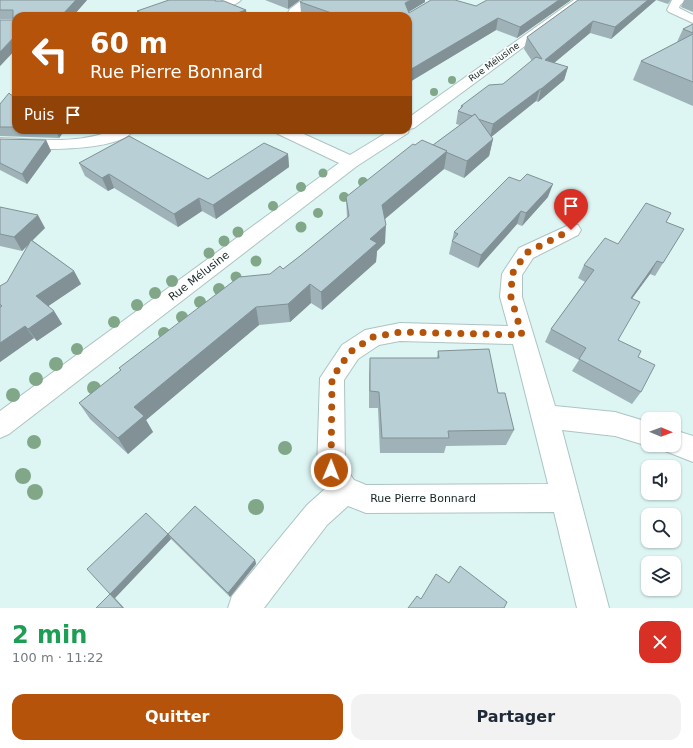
<!DOCTYPE html>
<html lang="fr">
<head>
<meta charset="utf-8">
<style>
  :root { --surface:#fff; --page:#f2f2f3; --text:#1f2937; --muted:#747a83; --accent:#b45309 }
  body { margin:0; font-family:"DejaVu Sans",sans-serif; background:var(--page); color:var(--text); height:100vh; display:flex; flex-direction:column; font-size:15px; white-space:nowrap }
  * { box-sizing:border-box; margin:0 }
  p { font-size:13px; color:var(--muted) }
  .icon { flex:none; width:22px; height:22px; fill:none; stroke:currentColor; stroke-width:2; stroke-linecap:round; stroke-linejoin:round }
  .map { position:relative; height:608px; overflow:hidden }
  .drawer { display:flex; flex-direction:column; background:var(--surface); flex:1 }
  .drawer>* { flex:none }
  .hud { position:absolute; left:12px; top:12px; width:400px; height:122px; border-radius:12px; box-shadow:0 1px 3px #0004; background:#b45309; color:#fff; overflow:hidden }
  .needle { width:26px; rotate:91deg }
  .tools { position:absolute; left:641px; top:412px; display:grid; gap:8px }
  .tools a { display:grid; place-items:center; width:40px; height:40px; border-radius:8px; background:var(--surface); box-shadow:0 1px 3px #0004; font-size:20px }
  .pin { position:absolute; display:grid; place-items:center; width:34px; height:34px; color:#fff; margin:-41px -17px; border-radius:50% 50% 50% 0; rotate:-45deg; box-shadow:0 0 4px #0007 }
  .pin .icon { rotate:45deg }
  .me { position:absolute; width:44px; margin:-22px; rotate:1deg; stroke-linejoin:round; filter:drop-shadow(0 0 3px #0008) }
  .turn { display:flex; align-items:center; gap:14px; height:84px; padding:0 12px; font-size:18px }
  .turn .icon { width:52px; height:52px; stroke-width:2.5 }
  .turn b { display:block; font-size:28px; line-height:34px }
  .then { display:flex; align-items:center; height:38px; padding:0 12px; background:#0003; gap:8px; font-size:15px }
  .round { display:grid; place-items:center; flex:none; width:42px; height:42px; border-radius:12px; background:var(--page) }
  .overview { display:flex; align-items:center; justify-content:space-between; height:68px; padding:0 12px }
  h1 { font-size:24px; font-weight:600; line-height:30px; color:#1e9e55 }
  .action { display:flex; gap:8px; margin-top:auto; padding:8px 12px }
  .action a { flex:1; height:46px; border-radius:12px; background:var(--accent); color:#fff; font-size:16px; font-weight:600; line-height:46px; text-align:center }
  .action a+a { background:var(--page); color:var(--text) }
  .map>svg:first-child { display:block }
  .lines { fill:none; stroke-linecap:round; stroke-linejoin:round }
  .minor-casing { stroke:#acc4c2; stroke-width:2 }
  .minor { fill:#fff; fill-rule:evenodd }
  .tree { fill:#81a688 }
  .wall { fill:#9eb2b7 }
  .shaded-wall { fill:#819195 }
  .building { fill:#b8cfd5; stroke:#819195 }
  .route { stroke:#b45309; stroke-width:7; stroke-dasharray:0 12.6 }
  .labels { text-anchor:middle; dominant-baseline:central; stroke-width:3.5; stroke-linejoin:round; paint-order:stroke }
  .far-street-label { font-size:9px; fill:#1a2323; stroke:#fafffe }
  .street-label { font-size:11px; fill:#1a2323; stroke:#fafffe }
</style>
</head>
<body>
<div class="map">
<svg width="693" height="608" viewBox="0 0 693 608">
  <rect width="100%" height="100%" fill="#ddf6f4"/>
  <g class="lines">
    <defs>
      <g id="minor">
        <path d="M224,0h17c-5,5 -17,9 -24,7l-2,-2z"/>
        <polygon points="302,0 315,0 299,13 298,16 286,16 290,9"/>
        <polygon points="574,0 587,0 414,128 409,129 408,133 357,166 9,434 0,438 0,411 339,163 276,133 274,130 295,130 350,155 391,130 408,130 408,118"/>
        <polygon points="686,0 680,5 679,8 693,15 693,23 669,12 667,10 672,0"/>
        <path d="M113,130h21c-17,24 -107,19 -134,18v-10c37,1 78,7 113,-8z"/>
        <path d="M571,224l7,1 3,5 -3,5 -45,23 -11,17v22l33,109 60,6 33,10v23h3l-3,1 -33,-10 -53,-6 47,178h-32l-23,-96 -188,1 -18,-7 -21,19 -63,83h-36l4,-12 75,-91 19,-17 -9,-18 3,-92 22,-33 23,-15 35,-7 108,3 -8,-29 2,-23 3,-5 14,-21zM400,341l113,3 35,140 -182,1 -12,-5 -9,-13 -1,-87 14,-21 21,-14z"/>
        <polygon points="674,430 693,436 693,462 665,451 662,445 674,445"/>
      </g>
    </defs>
    <use href="#minor" class="minor-casing"/>
    <use href="#minor" class="minor"/>
  </g>
  <g class="tree">
    <circle cx="452" cy="80" r="4"/>
    <circle cx="434" cy="92" r="4"/>
    <circle cx="323" cy="173" r="4.5"/>
    <circle cx="363" cy="182" r="5"/>
    <circle cx="301" cy="187" r="5"/>
    <circle cx="344" cy="197" r="5"/>
    <circle cx="273" cy="206" r="5"/>
    <circle cx="318" cy="213" r="5"/>
    <circle cx="301" cy="227" r="5.5"/>
    <circle cx="238" cy="232" r="5.5"/>
    <circle cx="224" cy="241" r="5.5"/>
    <circle cx="209" cy="253" r="5.5"/>
    <circle cx="256" cy="261" r="5.5"/>
    <circle cx="236" cy="277" r="5.5"/>
    <circle cx="172" cy="281" r="6"/>
    <circle cx="219" cy="289" r="6"/>
    <circle cx="155" cy="293" r="6"/>
    <circle cx="200" cy="302" r="6"/>
    <circle cx="137" cy="305" r="6"/>
    <circle cx="182" cy="317" r="6"/>
    <circle cx="114" cy="322" r="6"/>
    <circle cx="164" cy="333" r="6"/>
    <circle cx="77" cy="349" r="6"/>
    <circle cx="56" cy="364" r="7"/>
    <circle cx="36" cy="379" r="7"/>
    <circle cx="94" cy="388" r="7"/>
    <circle cx="13" cy="395" r="7"/>
    <circle cx="34" cy="442" r="7"/>
    <circle cx="285" cy="448" r="7"/>
    <circle cx="23" cy="476" r="8"/>
    <circle cx="35" cy="492" r="8"/>
    <circle cx="256" cy="507" r="8"/>
  </g>
  <g class="wall">
    <polygon points="0,0 87,0 73,16 16,16 16,49 0,66 0,20 13,20 13,19 0,19"/>
    <polygon points="265,0 300,0 288,9"/>
    <polygon points="303,0 425,0 425,2 408,12 409,13 476,6 571,0 517,38 496,30 408,83 408,16 308,16 301,13 300,2"/>
    <polygon points="578,0 671,0 668,4 656,0 611,39 590,33 554,63 568,67 564,80 538,102 536,101 491,137 493,139 489,156 464,178 444,169 385,219 385,243 377,251 376,262 322,310 311,303 290,322 259,325 146,420 153,432 128,454 90,419 79,403 121,371 119,368 270,274 283,269 300,256 347,218 346,197 415,145 433,145 460,125 456,124 458,111 460,109 461,106 503,84 532,61 524,49 527,37"/>
    <polygon points="684,0 693,0 693,12 681,7"/>
    <polygon points="215,1 246,10 247,16 138,16 137,11"/>
    <polygon points="693,24 693,106 633,80 641,61 677,42 683,29"/>
    <polygon points="11,95 16,95 16,130 65,130 59,138 0,136 0,104"/>
    <polygon points="0,139 46,140 51,151 27,184 0,170"/>
    <polygon points="288,154 289,167 216,219 202,211 178,227 114,188 108,191 85,176 79,163 208,179"/>
    <polygon points="548,197 522,226 517,224 478,268 449,254 454,232"/>
    <polygon points="0,207 45,228 32,240 74,271 81,284 48,306 54,311 62,324 37,341 34,338 0,362 0,286 7,282 29,244 22,251 0,246"/>
    <polygon points="671,213 666,222 684,229 655,276 650,274 632,298 618,340 638,357 641,392 632,404 572,371 579,360 545,342 551,329 585,282 578,278 584,265 618,244"/>
    <polygon points="438,351 498,393 514,430 506,445 446,446 444,453 380,453 378,408 369,408 369,375 370,358 437,358"/>
    <polygon points="168,534 255,560 256,564 230,597 171,539 115,598 96,608"/>
  </g>
  <g class="shaded-wall">
    <polygon points="76,0 87,0 73,16 61,16"/>
    <polygon points="288,0 300,0 288,9"/>
    <polygon points="411,0 425,0 425,2 404,15 405,3"/>
    <polygon points="559,0 571,0 517,38 520,27"/>
    <polygon points="648,0 656,0 611,39 615,27"/>
    <polygon points="246,10 247,16 229,16"/>
    <polygon points="498,18 496,30 408,83 408,71"/>
    <polygon points="593,21 590,33 542,73 545,60"/>
    <polygon points="16,35 16,49 0,66 0,52"/>
    <polygon points="568,67 564,80 538,102 541,89"/>
    <polygon points="540,89 536,101 490,138 493,124"/>
    <polygon points="56,130 65,130 59,138"/>
    <polygon points="493,139 489,156 464,178 467,161"/>
    <polygon points="46,140 51,151 27,184 22,174"/>
    <polygon points="447,151 444,169 380,223 382,205"/>
    <polygon points="288,154 289,167 216,219 213,205"/>
    <polygon points="109,174 114,188 108,191 102,178"/>
    <polygon points="553,184 548,197 522,226 526,213"/>
    <polygon points="199,198 202,211 178,227 174,214"/>
    <polygon points="521,211 517,224 478,268 481,255"/>
    <polygon points="38,215 45,228 22,251 14,237"/>
    <polygon points="386,225 385,243 377,251 376,262 322,310 321,292 370,239"/>
    <polygon points="657,261 650,274 623,311 631,298"/>
    <polygon points="74,271 81,284 44,309 36,296"/>
    <polygon points="310,284 311,303 290,322 288,304"/>
    <polygon points="256,307 259,325 146,420 153,432 128,454 118,438 134,407"/>
    <polygon points="54,311 62,324 37,341 28,329"/>
    <polygon points="25,326 34,338 0,362 0,343"/>
    <polygon points="168,534 171,539 115,598 124,608 123,608 110,594"/>
    <polygon points="255,560 256,564 230,597 228,593"/>
  </g>
  <g class="building">
    <polygon points="0,0 76,0 61,16 16,16 16,35 0,52 0,20 13,20 13,10 0,10"/>
    <polygon points="169,0 215,0 215,1 224,1 246,10 229,16 147,16 137,11"/>
    <polygon points="303,0 411,0 405,3 409,13 431,0 455,0 476,6 487,0 559,0 520,27 498,18 408,71 408,16 340,16 300,2"/>
    <polygon points="578,0 648,0 615,27 593,21 545,60 568,67 541,89 540,89 493,124 478,119 475,114 472,116 458,111 463,106 461,106 489,85 503,84 536,57 542,59 527,37"/>
    <polygon points="693,24 693,33 683,29"/>
    <polygon points="693,34 693,82 641,61"/>
    <polygon points="9,93 11,95 16,95 16,127 0,127 0,104"/>
    <polygon points="475,114 493,139 467,161 446,152 447,151 433,145"/>
    <polygon points="129,136 208,179 264,143 288,154 213,205 199,198 174,214 109,174 102,178 79,163"/>
    <polygon points="0,139 46,140 22,174 0,163"/>
    <polygon points="422,140 447,151 382,205 386,225 370,239 377,243 321,292 310,284 288,304 256,307 134,407 144,416 118,438 79,403 121,370 119,368 239,277 270,274 280,266 283,269 300,256 349,216 346,197 413,144 415,145"/>
    <polygon points="527,174 553,184 526,213 521,211 481,255 452,241 458,234 454,232 509,177 520,181"/>
    <polygon points="646,203 671,213 666,222 684,229 663,263 657,261 631,298 640,302 618,340 641,351 638,357 655,365 641,392 579,359 586,348 551,329 594,270 584,265 605,238 618,244"/>
    <polygon points="0,207 38,215 14,237 0,234"/>
    <polygon points="31,240 74,271 36,296 54,311 28,329 25,326 0,343 0,307 2,306 0,304 0,286 7,282"/>
    <polygon points="489,349 498,393 505,393 514,430 448,431 449,438 382,438 379,392 370,391 370,358 439,358 438,351"/>
    <polygon points="195,506 255,560 228,593 168,534"/>
    <polygon points="146,513 168,534 110,594 87,569"/>
    <polygon points="460,566 507,602 504,608 408,608 417,596 421,599 436,574 449,583"/>
    <polygon points="110,594 123,608 96,608"/>
  </g>
  <g class="lines">
    <polyline class="route" points="331,470 332,378 350,352 373,337 400,332 522,335 511,297 512,274 526,253 571,230"/>
  </g>
  <g class="labels">
    <g class="far-street-label">
      <text transform="translate(494 62) rotate(-36)">Rue Mélusine</text>
    </g>
    <g class="street-label">
      <text transform="translate(199 276) rotate(-38)">Rue Mélusine</text>
      <text x="423" y="498">Rue Pierre Bonnard</text>
    </g>
  </g>
</svg>
<div class="tools">
<a><svg class="needle" viewBox="-14 -14 28 28"><path d="M0-13l5 13h-10z" fill="#e53935"/><path d="M0 13l5-13h-10z" fill="#747a83"/></svg></a>
<a><svg class="icon" aria-label="sound" viewBox="0 0 24 24"><path d="M4 9h4l5-4v14l-5-4H4zM17 9q2 3 0 6"/></svg></a>
<a><svg class="icon" aria-label="search" viewBox="0 0 24 24"><circle cx="10" cy="10" r="6"/><path d="M15 15l6 6"/></svg></a>
<a><svg class="icon" aria-label="layers" viewBox="0 0 24 24"><path d="M12 4l9 5-9 5-9-5zM3 14l9 5 9-5"/></svg></a>
</div>
<div class="pin" style="left:571px;top:230px;background:#d93025"><svg class="icon" aria-label="arrive" viewBox="0 0 24 24"><path d="M6 21V4h12l-3 4 3 4H6"/></svg></div>
<svg class="me" style="left:331px;top:470px" viewBox="-20 -20 40 40"><circle r="17" fill="#b45309" stroke="#fff" stroke-width="3"/><path d="M0-11L8 9 0 5-8 9z" fill="#fff"/></svg>
<div class="hud">
<div class="turn"><svg class="icon" aria-label="left" viewBox="0 0 24 24"><path d="M17 20v-9H6M10 6l-5 5 5 5"/></svg><div><b>60 m</b>Rue Pierre Bonnard</div></div>
<div class="then">Puis<svg class="icon" aria-label="arrive" viewBox="0 0 24 24"><path d="M6 21V4h12l-3 4 3 4H6"/></svg></div>
</div>
</div>
<section class="drawer">
<div class="overview"><div><h1>2 min</h1><p>100 m · 11:22</p></div><a class="round" style="background:#d93025;color:#fff"><svg class="icon" aria-label="close" viewBox="0 0 24 24"><path d="M6 6l12 12M18 6L6 18"/></svg></a></div>
<div class="action"><a>Quitter</a><a>Partager</a></div>
</section>
</body>
</html>
